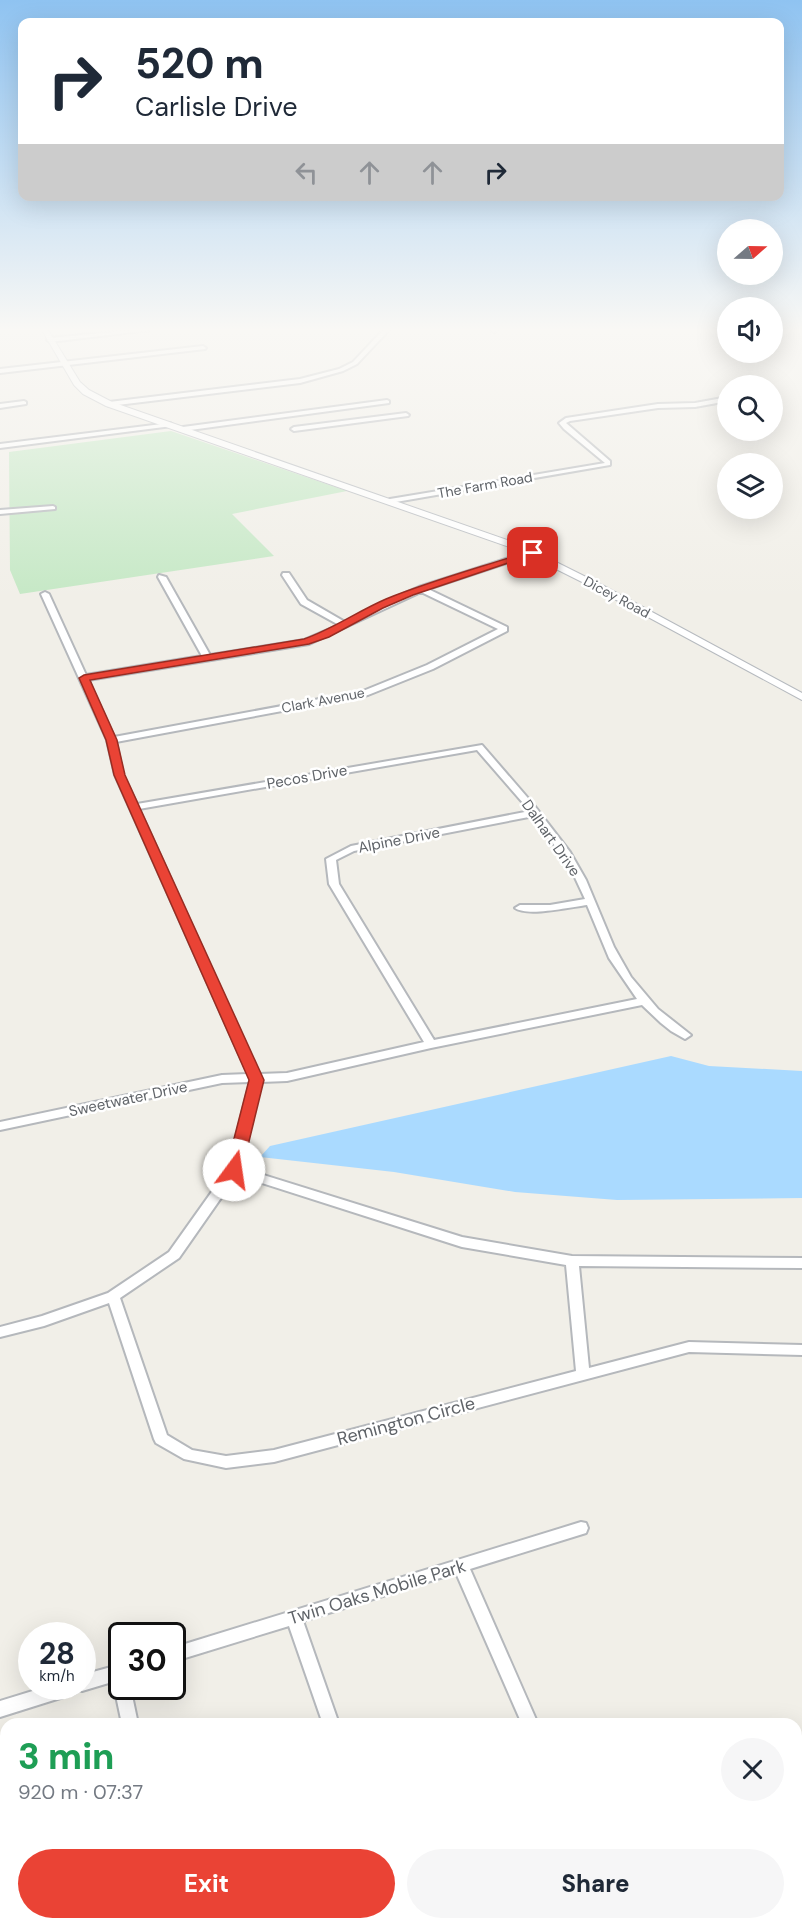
<!DOCTYPE html>
<html lang="en">
<head>
<meta charset="utf-8">
<style>
  :root { --surface:#fff; --page:#f6f6f7; --text:#1f2937; --muted:#747a83; --accent:#ea4335 }
  body { margin:0; font-family:"DM Sans",sans-serif; background:var(--page); color:var(--text); height:100vh; display:flex; flex-direction:column; font-size:22px; white-space:nowrap }
  * { box-sizing:border-box; margin:0 }
  p { font-size:20px; color:var(--muted) }
  .icon { flex:none; width:33px; height:33px; fill:none; stroke:currentColor; stroke-width:2; stroke-linecap:round; stroke-linejoin:round }
  .map { position:relative; flex:1; overflow:hidden }
  .details { position:absolute; left:0px; top:1718px; width:802px; height:212px; display:flex; flex-direction:column; background:var(--surface); border-radius:18px 18px 0 0; box-shadow:0 6px 24px #0002 }
  .details>* { flex:none }
  .banner { position:absolute; left:18px; top:18px; width:766px; height:183px; border-radius:12px; box-shadow:0 6px 24px #0002; background:#fff; color:var(--text); overflow:hidden }
  .needle { width:39px; rotate:70deg }
  .fabs { position:absolute; left:717px; top:219px; display:grid; gap:12px }
  .fabs a { display:grid; place-items:center; width:66px; height:66px; border-radius:50%; background:var(--surface); box-shadow:0 6px 24px #0002; font-size:30px }
  .speed { position:absolute; left:18px; top:1622px; display:flex; gap:12px; font-size:30px; font-weight:700; text-align:center }
  .speed>* { display:grid; place-content:center; width:78px; height:78px; border-radius:50%; background:var(--surface); box-shadow:0 6px 24px #0002; line-height:1 }
  .speed small { font-size:15px; font-weight:400 }
  .speed .limit { border:3px solid #111; border-radius:9px; background:#fff; color:#111 }
  .pin { position:absolute; display:grid; place-items:center; width:51px; height:51px; color:#fff; margin:-26px; border-radius:12px; box-shadow:0 3px 9px #0006 }
  .me { position:absolute; width:66px; margin:-33px; rotate:14deg; stroke-linejoin:round; filter:drop-shadow(0 0 4px #0008) }
  .turn { display:flex; align-items:center; gap:21px; height:126px; padding:0 18px; font-size:27px }
  .turn .icon { width:78px; height:78px; stroke-width:2.5 }
  .turn b { display:block; font-size:42px; line-height:51px }
  .lanes { display:flex; align-items:center; height:57px; padding:0 18px; background:#0003; justify-content:center; gap:30px; direction:ltr }
  .lanes .off { opacity:.35 }
  .round { display:grid; place-items:center; flex:none; width:63px; height:63px; border-radius:32px; background:var(--page) }
  .summary { display:flex; align-items:center; justify-content:space-between; height:102px; padding:0 18px }
  h1 { font-size:36px; font-weight:800; line-height:45px; color:#1e9e55 }
  .button { display:flex; gap:12px; margin-top:auto; padding:12px 18px }
  .button a { flex:1; height:69px; border-radius:36px; background:var(--accent); color:#fff; font-size:24px; font-weight:800; line-height:69px; text-align:center }
  .button a+a { background:var(--page); color:var(--text) }
  .map>svg:first-child { display:block }
  .green { fill:#c5e8c5 }
  .water { fill:#aadaff }
  .lines { fill:none; stroke-linecap:round; stroke-linejoin:round }
  .street-casing { stroke:#b5b8bc; stroke-width:4 }
  .secondary-casing { stroke:#b6babf; stroke-width:2 }
  .street { fill:#fff; fill-rule:evenodd }
  .secondary { fill:#fff; fill-rule:evenodd }
  .route { fill:#ea4335; stroke:#982c22; stroke-width:1.5 }
  .labels { text-anchor:middle; dominant-baseline:central; stroke-width:5; stroke-linejoin:round; paint-order:stroke }
  .far-street-label { font-size:14px; fill:#5f6368; stroke:#fff }
  .street-label { font-size:15px; fill:#5f6368; stroke:#fff }
  .near-street-label { font-size:18px; fill:#5f6368; stroke:#fff }
</style>
</head>
<body>
<div class="map">
<svg width="802" height="1928" viewBox="0 0 802 1928">
  <rect width="100%" height="100%" fill="#f1efe8"/>
  <g class="green">
    <polygon points="171,431 347,491 232,514 274,556 20,594 10,570 9,452"/>
    <polygon points="802,1771 802,1928 374,1928 387,1923 796,1923 796,1773"/>
  </g>
  <polygon class="water" points="671,1056 709,1066 802,1071 802,1198 617,1200 515,1192 394,1172 260,1157 270,1146"/>
  <g class="lines">
    <defs>
      <g id="street">
        <polygon points="134,330 150,330 50,342 47,340 50,338"/>
        <polygon points="383,330 389,330 357,364 343,371 300,383 109,406 106,404 109,402 300,379 339,369 353,362"/>
        <polygon points="489,330 497,330 494,332"/>
        <polygon points="203,346 206,348 205,349 0,373 0,369"/>
        <polygon points="728,397 728,401 695,407 658,408 570,421 566,423 610,461 610,465 390,503 387,501 390,499 605,463 564,429 559,423 566,418 658,404 695,403"/>
        <polygon points="387,400 389,401 389,403 183,431 180,429 183,427"/>
        <polygon points="772,400 775,403 772,405"/>
        <polygon points="24,401 26,402 26,404 0,408 0,404"/>
        <polygon points="406,413 409,415 408,416 294,431 291,429 294,427"/>
        <polygon points="170,423 173,425 172,426 0,448 0,444"/>
        <polygon points="53,506 55,507 55,509 0,514 0,510"/>
        <path d="M530,551l7,2 -109,36 79,38v4l-74,38 -65,26 -252,47 7,33 14,29 345,-59 51,59 37,48 16,28 28,67 17,30 27,32 33,26 -6,4 -14,-8 -10,-8 -19,-18 -211,43 -144,33 -26,1 -20,86 221,69 110,19 230,2v10l-223,-2 10,102 100,-26 113,3v10l-113,-3 -415,110 -48,6 -42,-9 -28,-16 -2,-4 -45,-136 -65,23 -44,11v-10l42,-11 66,-23 61,-41 59,-83 22,-87 -28,1 -222,47v-8l222,-47 26,-1 -133,-299 -8,-35 -66,-146 4,-2 4,2 37,81 116,-19 -44,-79 1,-2 7,2 44,78 94,-15 35,-15 -38,-21 -19,-29 1,-2h6l18,27 38,22 46,-23 28,-12zM421,592l77,37 -71,36 -64,26 -249,46 -26,-57 221,-36zM477,750l53,61 -179,35 -25,13 3,25 95,158 -137,31 -28,1 -120,-265zM534,816l37,53 14,30 -35,6h-30l-5,3c12,9 56,-1 72,-3l22,53 28,41 -203,41 -95,-156 -3,-24 18,-9zM237,1175l225,72 104,18 10,106 -302,79 -48,6 -34,-6 -25,-15 -47,-137 59,-40z"/>
        <polygon points="581,1522 586,1523 588,1528 586,1533 470,1569 538,1724 522,1724 456,1573 303,1621 339,1724 323,1724 289,1626 172,1662 172,1648"/>
        <polygon points="122,1664 122,1679 82,1691 80,1690 73,1694 0,1717 0,1701 49,1686 82,1686 82,1675"/>
        <polygon points="122,1679 122,1686 130,1686 138,1724 122,1724 114,1686 116,1681"/>
        <polygon points="167,1923 185,1923 186,1928 168,1928"/>
      </g>
      <polygon id="secondary" points="42,330 48,330 80,382 89,390 112,402 524,546 602,585 802,693 802,700 596,589 518,550 106,406 83,394 74,385"/>
    </defs>
    <use href="#street" class="street-casing"/>
    <use href="#secondary" class="secondary-casing"/>
    <use href="#street" class="street"/>
    <use href="#secondary" class="secondary"/>
  </g>
  <linearGradient id="sky" x2="0" y2="1"><stop stop-color="#8fc3f1"/><stop offset="0.55" stop-color="#f9f8f5"/><stop offset="1" stop-color="#f9f8f5" stop-opacity="0"/></linearGradient>
  <rect width="802" height="600" fill="url(#sky)"/>
  <path class="route" d="M530,551l8,2 -125,42 -30,13 -54,29 -20,7 -219,36 27,60 8,35 139,305 -22,90 -3,4h-11l-2,-4 23,-90 -135,-305 -8,-35 -27,-62 5,-3 220,-36c29,-10 54,-28 82,-40 47,-19 96,-32 144,-48z"/>
  <g class="labels">
    <g class="far-street-label">
      <text transform="translate(485 485) rotate(-10)">The Farm Road</text>
      <text transform="translate(617 597) rotate(28)">Dicey Road</text>
      <text transform="translate(323 700) rotate(-11)">Clark Avenue</text>
    </g>
    <g class="street-label">
      <text transform="translate(307 777) rotate(-10)">Pecos Drive</text>
      <text transform="translate(551 838) rotate(55)">Dalhart Drive</text>
      <text transform="translate(399 840) rotate(-11)">Alpine Drive</text>
      <text transform="translate(128 1099) rotate(-12)">Sweetwater Drive</text>
    </g>
    <g class="near-street-label">
      <text transform="translate(406 1421) rotate(-15)">Remington Circle</text>
      <text transform="translate(377 1592) rotate(-17)">Twin Oaks Mobile Park</text>
    </g>
  </g>
</svg>
<div class="fabs">
<a><svg class="needle" viewBox="-14 -14 28 28"><path d="M0-13l5 13h-10z" fill="#e53935"/><path d="M0 13l5-13h-10z" fill="#747a83"/></svg></a>
<a><svg class="icon" aria-label="sound" viewBox="0 0 24 24"><path d="M4 9h4l5-4v14l-5-4H4zM17 9q2 3 0 6"/></svg></a>
<a><svg class="icon" aria-label="search" viewBox="0 0 24 24"><circle cx="10" cy="10" r="6"/><path d="M15 15l6 6"/></svg></a>
<a><svg class="icon" aria-label="layers" viewBox="0 0 24 24"><path d="M12 4l9 5-9 5-9-5zM3 14l9 5 9-5"/></svg></a>
</div>
<div class="speed"><div>28<small>km/h</small></div><div class="limit">30</div></div>
<div class="pin" style="left:533px;top:553px;background:#d93025"><svg class="icon" aria-label="arrive" viewBox="0 0 24 24"><path d="M6 21V4h12l-3 4 3 4H6"/></svg></div>
<svg class="me" style="left:234px;top:1170px" viewBox="-20 -20 40 40"><circle r="19" fill="#fff"/><path d="M0-13L10 11 0 6-10 11z" fill="#ea4335"/></svg>
<div class="banner">
<div class="turn"><svg class="icon" aria-label="right" viewBox="0 0 24 24"><path d="M7 20v-9h11M14 6l5 5-5 5"/></svg><div><b>520 m</b>Carlisle Drive</div></div>
<div class="lanes"><svg class="icon off" aria-label="left" viewBox="0 0 24 24"><path d="M17 20v-9H6M10 6l-5 5 5 5"/></svg><svg class="icon off" aria-label="ahead" viewBox="0 0 24 24"><path d="M12 20V5M6 11l6-6 6 6"/></svg><svg class="icon off" aria-label="ahead" viewBox="0 0 24 24"><path d="M12 20V5M6 11l6-6 6 6"/></svg><svg class="icon" aria-label="right" viewBox="0 0 24 24"><path d="M7 20v-9h11M14 6l5 5-5 5"/></svg></div>
</div>
<section class="details">
<div class="summary"><div><h1>3 min</h1><p>920 m · 07:37</p></div><a class="round"><svg class="icon" aria-label="close" viewBox="0 0 24 24"><path d="M6 6l12 12M18 6L6 18"/></svg></a></div>
<div class="button"><a>Exit</a><a>Share</a></div>
</section>
</div>
</body>
</html>
